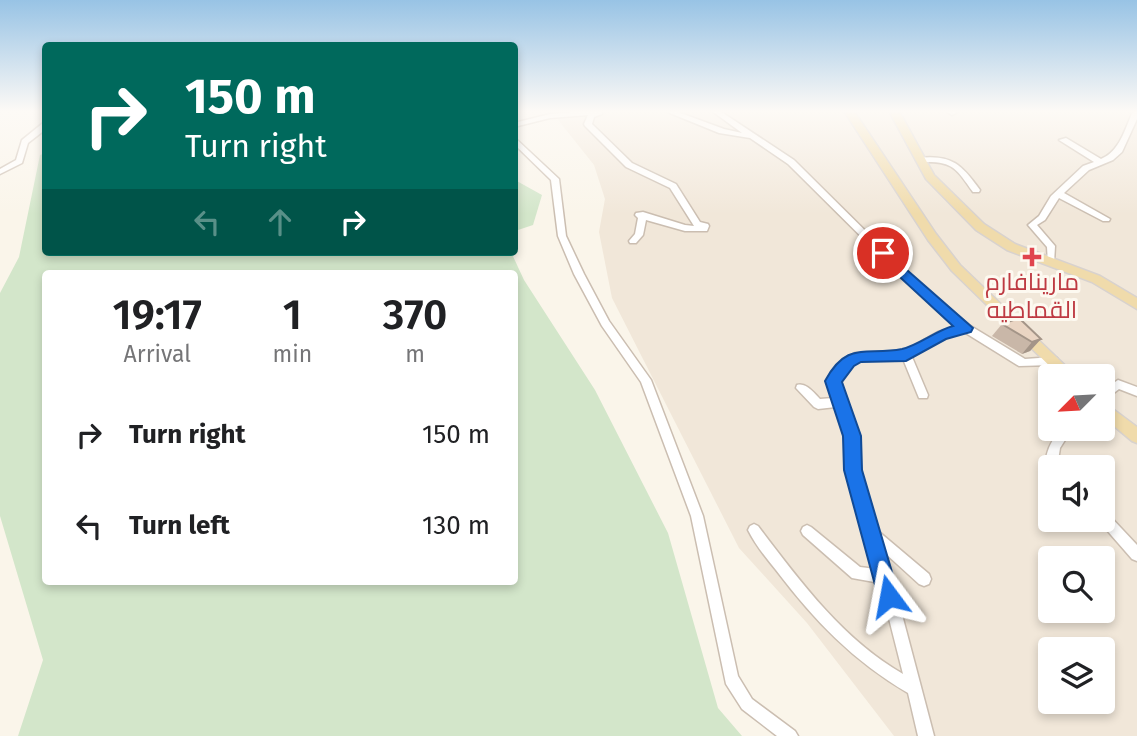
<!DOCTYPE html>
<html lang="en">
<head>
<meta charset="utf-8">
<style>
  :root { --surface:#fff; --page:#f6f6f6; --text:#202124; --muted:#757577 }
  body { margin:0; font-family:"Fira Sans",Cairo,sans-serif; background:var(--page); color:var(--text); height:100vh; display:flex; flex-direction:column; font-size:26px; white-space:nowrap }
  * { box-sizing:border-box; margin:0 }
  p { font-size:23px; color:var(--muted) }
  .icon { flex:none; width:38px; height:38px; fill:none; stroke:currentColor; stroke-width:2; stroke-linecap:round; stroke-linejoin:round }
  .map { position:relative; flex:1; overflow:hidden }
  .details { position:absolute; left:42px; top:270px; width:476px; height:315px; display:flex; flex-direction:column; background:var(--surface); border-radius:7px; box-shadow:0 4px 10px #0003 }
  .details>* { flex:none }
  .guide { position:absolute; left:42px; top:42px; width:476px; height:214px; border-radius:7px; box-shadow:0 4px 10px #0003; background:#00695c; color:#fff; overflow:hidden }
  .needle { width:46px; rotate:246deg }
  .buttons { position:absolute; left:1038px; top:364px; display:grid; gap:14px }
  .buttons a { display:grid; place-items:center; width:77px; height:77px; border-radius:7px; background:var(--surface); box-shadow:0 4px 10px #0003; font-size:35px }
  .pin { position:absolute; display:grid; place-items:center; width:60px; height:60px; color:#fff; margin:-30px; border:4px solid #fff; border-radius:50%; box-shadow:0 2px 7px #0007 }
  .me { position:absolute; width:77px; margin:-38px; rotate:347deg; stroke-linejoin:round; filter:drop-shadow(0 0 5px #0008) }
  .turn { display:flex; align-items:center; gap:24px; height:147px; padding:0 28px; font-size:32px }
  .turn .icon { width:91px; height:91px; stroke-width:2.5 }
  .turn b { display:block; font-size:49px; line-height:60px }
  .lanes { display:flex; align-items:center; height:66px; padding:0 28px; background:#0003; justify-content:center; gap:35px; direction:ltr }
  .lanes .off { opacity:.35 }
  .eta { display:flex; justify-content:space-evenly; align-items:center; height:119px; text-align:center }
  .eta b { font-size:42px; font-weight:600; line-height:49px }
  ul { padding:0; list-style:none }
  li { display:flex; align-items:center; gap:21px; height:91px; padding:0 28px }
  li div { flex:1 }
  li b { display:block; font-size:26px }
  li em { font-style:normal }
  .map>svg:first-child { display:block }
  .residential { fill:#f1e7d9; fill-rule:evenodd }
  .green { fill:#d3e6ca; fill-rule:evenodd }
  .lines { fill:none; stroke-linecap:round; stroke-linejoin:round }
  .minor-casing { stroke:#cbbeb1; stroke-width:3 }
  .major-casing { stroke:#d8d2ce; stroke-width:3 }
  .minor { fill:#fff; fill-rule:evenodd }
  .major { fill:#f0dbab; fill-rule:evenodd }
  .wall { fill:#c9b7a8 }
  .shaded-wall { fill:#a49588 }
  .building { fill:#ead5c3; stroke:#a49588; stroke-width:2 }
  .route { fill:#1a73e8; stroke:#114b97; stroke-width:2 }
  .health-dot { fill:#e0444e; stroke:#fdf9f0; stroke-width:2.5 }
  .labels { text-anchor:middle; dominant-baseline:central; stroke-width:6; stroke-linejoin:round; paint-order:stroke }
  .health-label { font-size:24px; fill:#be3a42; stroke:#fdf9f0 }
</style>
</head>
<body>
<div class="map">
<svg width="1137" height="736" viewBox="0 0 1137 736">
  <rect width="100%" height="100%" fill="#faf5ea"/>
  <path class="residential" d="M551,111h586v625h-243l-87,-113 -68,-75 -127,-250 -13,-66 6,-33 -11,-34zM1050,376h52v53h-52zM1050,467h52v53h-52zM1050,558h52v53h-52zM1050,649h52v53h-52z"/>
  <g class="green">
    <path d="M45,153l1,99h465l13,28 71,110 73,143 50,175 24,28h-724l25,-76 -43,-144v-223l19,-36 21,-102zM46,273h468v308h-468z"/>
    <polygon points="515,180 542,195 533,225 515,231"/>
  </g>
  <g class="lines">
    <defs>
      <g id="minor">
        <polygon points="583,111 602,111 602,114 594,117 592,124 632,163 676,184 700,222 708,224 709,226 707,231 685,231 646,220 643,235 636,243 630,243 629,241 635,234 638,218 635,215 636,213 643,212 685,225 694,226 670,188 626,167 585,126 584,124 588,115 550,118 514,127 514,123 550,114"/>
        <path d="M665,111h10l49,18 18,4 -30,-22h8l74,49 124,123 51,42 56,34 28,-2 4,1 1,3 -1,3 -4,1 -34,1 -55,-34 -19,6 -33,19 16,38 -1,3h-8l-16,-39 -43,1 -7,4 -14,18 19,54 1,34 6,28 13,33 51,43 2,5 -2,5 -5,2 -5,-2 -33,-30 48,182h-16l-10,-43c-55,-32 -94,-73 -132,-123 -10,-12 -21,-26 -28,-40l2,-4 4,-2 4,2c41,54 84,113 145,148l-23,-91 -28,-5 -49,-43 -2,-4 2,-4 4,-2 4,2 49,40 16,2 -5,-23 -18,-48 -6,-28 -1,-34 -10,-29 -18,2 -4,-2 -18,-19 1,-3c9,-3 17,8 23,14l13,-1 -5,-17 17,-23 10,-5 49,-2 34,-19 19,-5 -45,-40 -124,-123 -38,-26 -31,-5z"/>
        <polygon points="946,111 954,111 956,113 952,115"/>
        <path d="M1133,111h4v8l-15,33 -9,8 -24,10 -25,23 46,26 -1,2h-6l-44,-23 -14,22 -8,5 18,21 -1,17h-6l-1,-16 -19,-22 11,-9 12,-20 32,-30 11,-4 -35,-22 7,-2 35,21c19,-8 24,-30 32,-48z"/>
        <polygon points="43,123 46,123 46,129 28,143 22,163 0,174 0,169 16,160 22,140"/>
        <polygon points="514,137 559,179 566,236 584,274 609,321 651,380 703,516 738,676 752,699 795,731 798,736 777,736 742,709 726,684 691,516 641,382 602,326 574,274 558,236 551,180 514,144"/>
        <path d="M918,158c34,-4 44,7 62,32l-1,2h-6c-18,-25 -20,-31 -52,-30h-3z"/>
        <polygon points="1118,380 1137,387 1137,396 1119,389 1102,402 1102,391"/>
        <path d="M1060,429h12l-12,19 -3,19h-7v5l-3,-1c-4,-16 4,-29 13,-42z"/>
        <polygon points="1102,510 1106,512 1137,545 1137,561 1132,559 1098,520 1102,520"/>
      </g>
      <g id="major">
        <polygon points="844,111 854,111 936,234 960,265 1076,376 1060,376 952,271 928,240"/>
        <polygon points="889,111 899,111 934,175 984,224 1015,244 1100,276 1137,298 1137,309 1092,282 1007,250 976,230 926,179"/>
        <polygon points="1102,401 1137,427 1137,443 1132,441 1102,416"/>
      </g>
    </defs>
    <use href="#minor" class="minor-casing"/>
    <use href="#major" class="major-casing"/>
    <use href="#minor" class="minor"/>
    <use href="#major" class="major"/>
  </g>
  <polygon class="wall" points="1002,324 1041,339 1030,351 1022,354 992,336"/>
  <polygon class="shaded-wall" points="1041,339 1030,351 1022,354 1032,342"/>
  <polygon class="building" points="1019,318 1041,339 1032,342 1002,324"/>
  <linearGradient id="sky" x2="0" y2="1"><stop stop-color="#98c3e5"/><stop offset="0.52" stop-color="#fdfaf6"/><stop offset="1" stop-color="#fdfaf6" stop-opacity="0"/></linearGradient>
  <rect width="1137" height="214" fill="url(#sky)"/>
  <path class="route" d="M883,249l90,79 -2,4 -25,7 -40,22 -45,1 -7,4 -12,16 19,54 1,34 37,126 -3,7 -7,3 -8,-3 -3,-7 -34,-126 -1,-34 -18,-55c22,-41 41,-25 77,-32 17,-4 33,-18 51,-23l-75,-69 -2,-4z"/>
  <path class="health-dot" d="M1028.5 246.5h7v7h7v7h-7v7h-7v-7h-7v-7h7z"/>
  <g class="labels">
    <g class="health-label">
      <text x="1032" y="282">مارينافارم<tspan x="1032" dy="28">القماطيه</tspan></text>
    </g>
  </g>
</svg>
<div class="buttons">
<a><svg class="needle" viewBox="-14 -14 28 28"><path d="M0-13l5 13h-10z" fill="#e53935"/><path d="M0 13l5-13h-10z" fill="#757577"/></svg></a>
<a><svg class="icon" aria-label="sound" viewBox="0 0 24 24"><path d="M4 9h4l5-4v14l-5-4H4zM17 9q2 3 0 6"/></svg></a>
<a><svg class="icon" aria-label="search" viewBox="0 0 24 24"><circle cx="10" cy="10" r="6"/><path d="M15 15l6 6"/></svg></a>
<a><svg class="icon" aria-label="layers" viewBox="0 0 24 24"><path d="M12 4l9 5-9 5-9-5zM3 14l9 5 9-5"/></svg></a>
</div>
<div class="pin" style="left:883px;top:253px;background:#d93025"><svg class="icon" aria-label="arrive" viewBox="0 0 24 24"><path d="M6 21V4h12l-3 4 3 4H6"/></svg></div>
<svg class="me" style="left:889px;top:596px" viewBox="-20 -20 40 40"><path d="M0-17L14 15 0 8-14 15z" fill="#1a73e8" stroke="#fff" stroke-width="4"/></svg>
<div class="guide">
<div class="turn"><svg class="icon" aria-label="right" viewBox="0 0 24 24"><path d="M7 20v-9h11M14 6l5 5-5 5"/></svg><div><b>150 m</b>Turn right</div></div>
<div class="lanes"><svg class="icon off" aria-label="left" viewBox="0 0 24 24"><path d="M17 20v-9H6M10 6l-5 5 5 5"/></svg><svg class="icon off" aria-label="ahead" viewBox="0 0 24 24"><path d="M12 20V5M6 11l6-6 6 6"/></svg><svg class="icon" aria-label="right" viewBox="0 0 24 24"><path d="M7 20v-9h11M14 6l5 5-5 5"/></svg></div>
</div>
<section class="details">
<div class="eta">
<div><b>19:17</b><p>Arrival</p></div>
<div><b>1</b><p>min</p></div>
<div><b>370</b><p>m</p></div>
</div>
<ul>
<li><svg class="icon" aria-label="right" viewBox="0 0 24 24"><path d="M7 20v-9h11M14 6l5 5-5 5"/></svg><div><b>Turn right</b></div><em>150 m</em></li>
<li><svg class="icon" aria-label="left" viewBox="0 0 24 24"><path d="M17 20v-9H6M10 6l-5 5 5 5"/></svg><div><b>Turn left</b></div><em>130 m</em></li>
</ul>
</section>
</div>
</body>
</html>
